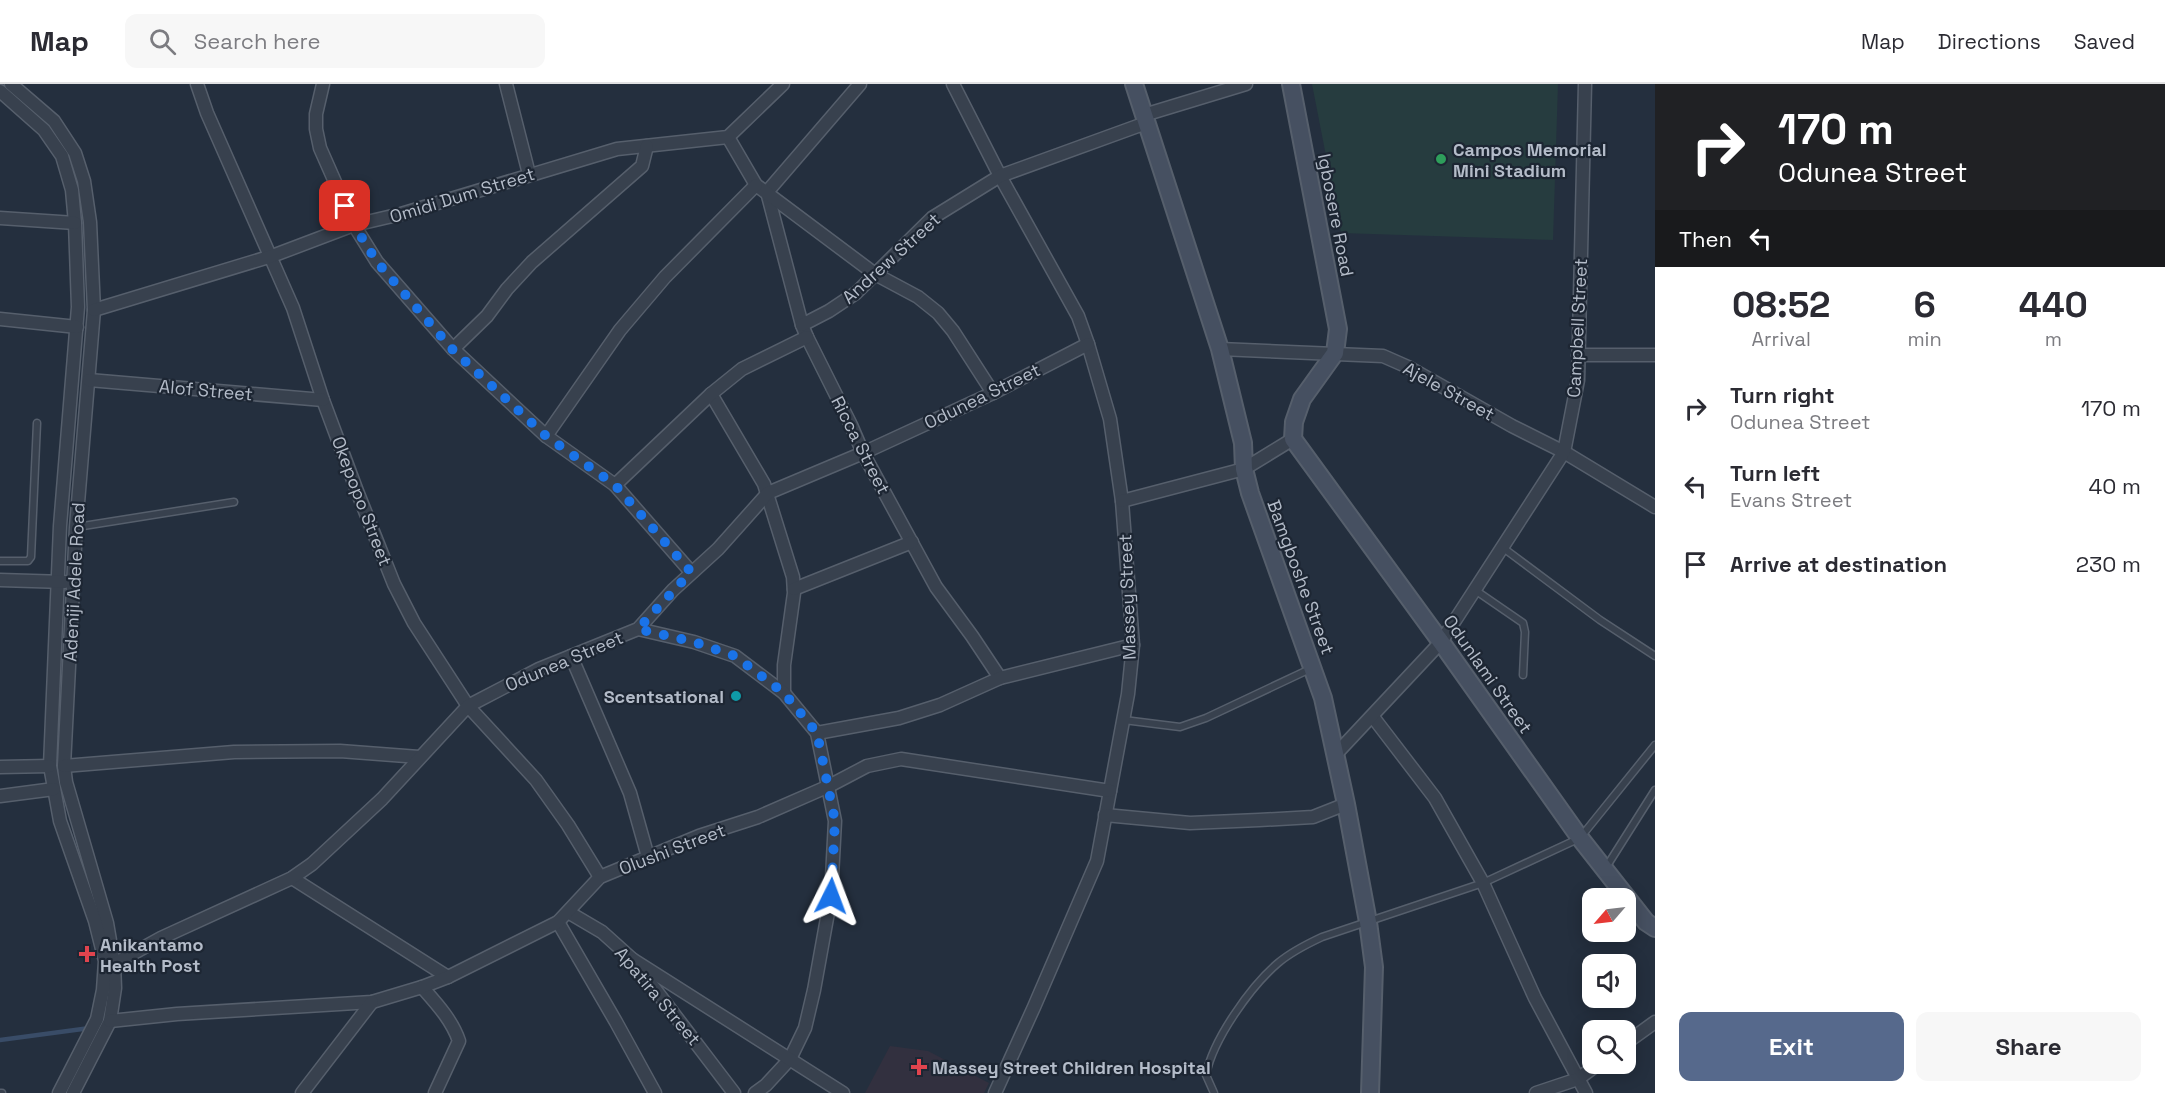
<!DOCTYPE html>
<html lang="en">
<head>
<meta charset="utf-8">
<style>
  :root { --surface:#fff; --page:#f7f7f7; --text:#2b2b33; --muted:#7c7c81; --line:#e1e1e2; --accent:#56698c }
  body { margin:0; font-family:"Space Grotesk",sans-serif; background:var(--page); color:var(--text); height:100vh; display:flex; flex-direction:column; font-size:22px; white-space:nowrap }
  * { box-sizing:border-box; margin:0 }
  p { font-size:20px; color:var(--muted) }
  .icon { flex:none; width:33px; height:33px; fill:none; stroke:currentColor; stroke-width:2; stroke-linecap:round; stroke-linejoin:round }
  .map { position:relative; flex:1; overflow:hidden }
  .drawer { display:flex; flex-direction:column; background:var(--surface); width:510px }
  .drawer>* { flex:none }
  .hud { background:#202124; color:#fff; overflow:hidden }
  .needle { width:39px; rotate:242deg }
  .controls { position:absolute; left:1582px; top:804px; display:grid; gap:12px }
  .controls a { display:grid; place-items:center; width:54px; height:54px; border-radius:12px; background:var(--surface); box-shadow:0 3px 15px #0003; font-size:30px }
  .pin { position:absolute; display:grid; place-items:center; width:51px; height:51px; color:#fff; margin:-26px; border-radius:12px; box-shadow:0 3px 9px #0006 }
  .me { position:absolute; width:66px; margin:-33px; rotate:3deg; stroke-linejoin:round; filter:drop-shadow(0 0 4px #0008) }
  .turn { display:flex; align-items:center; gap:21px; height:126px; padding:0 24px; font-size:27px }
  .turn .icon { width:78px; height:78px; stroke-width:2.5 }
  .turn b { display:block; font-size:42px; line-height:51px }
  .then { display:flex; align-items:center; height:57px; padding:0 24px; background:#0003; gap:12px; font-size:22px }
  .eta { display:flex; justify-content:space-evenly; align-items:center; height:102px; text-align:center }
  .eta b { font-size:36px; font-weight:800; line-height:42px }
  .cta { display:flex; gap:12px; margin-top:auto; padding:12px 24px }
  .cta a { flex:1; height:69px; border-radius:12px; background:var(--accent); color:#fff; font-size:24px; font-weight:800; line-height:69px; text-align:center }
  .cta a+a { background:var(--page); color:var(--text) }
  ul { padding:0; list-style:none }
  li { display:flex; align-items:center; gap:18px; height:78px; padding:0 24px }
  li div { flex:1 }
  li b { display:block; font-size:22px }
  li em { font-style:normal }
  header { display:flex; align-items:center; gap:36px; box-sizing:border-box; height:84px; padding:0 30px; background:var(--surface); border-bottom:2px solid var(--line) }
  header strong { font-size:28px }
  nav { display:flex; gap:33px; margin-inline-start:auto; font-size:21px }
  .search { width:420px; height:54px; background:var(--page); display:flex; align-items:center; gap:15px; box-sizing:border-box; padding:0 21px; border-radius:12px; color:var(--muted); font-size:22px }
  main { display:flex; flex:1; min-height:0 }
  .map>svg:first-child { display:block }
  .medical { fill:#32303f }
  .green { fill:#263c3f }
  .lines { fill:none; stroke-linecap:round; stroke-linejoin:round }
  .stream { stroke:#394c67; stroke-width:4.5 }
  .service-casing { stroke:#565f6c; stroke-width:9 }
  .minor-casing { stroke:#565f6c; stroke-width:15 }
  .secondary-casing { stroke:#565f6c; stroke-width:20 }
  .service { stroke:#38414e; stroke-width:6 }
  .minor { stroke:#38414e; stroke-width:12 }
  .secondary { stroke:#465061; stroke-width:16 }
  .route { stroke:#1a73e8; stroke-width:10; stroke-dasharray:0 18 }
  .leisure-dot { fill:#2e9e5b; stroke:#1d2633; stroke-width:2 }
  .culture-dot { fill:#0f9aa8; stroke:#1d2633; stroke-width:2 }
  .health-dot { fill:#e0444e; stroke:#1d2633; stroke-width:2 }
  .labels { text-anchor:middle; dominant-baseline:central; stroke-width:4.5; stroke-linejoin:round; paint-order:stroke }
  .poi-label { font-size:18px; font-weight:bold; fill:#b4bcc9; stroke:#1d2633; text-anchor:start }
  .street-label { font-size:18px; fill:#b4bcc9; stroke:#1d2633 }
</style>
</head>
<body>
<header>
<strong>Map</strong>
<div class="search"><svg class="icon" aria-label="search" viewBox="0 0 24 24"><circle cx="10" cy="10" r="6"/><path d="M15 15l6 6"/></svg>Search here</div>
<nav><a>Map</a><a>Directions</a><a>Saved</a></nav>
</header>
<main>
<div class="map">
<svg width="1655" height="1009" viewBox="0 0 1655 1009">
  <rect width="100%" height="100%" fill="#242f3e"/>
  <polygon class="medical" points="890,962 928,967 989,999 984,1009 865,1009"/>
  <polygon class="green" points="1312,0 1558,0 1553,156 1341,149"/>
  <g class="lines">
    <polyline class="stream" points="0,956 90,944"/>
    <defs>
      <g id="service">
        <polyline points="77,443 234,418"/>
        <polyline points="1502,463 1600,536 1655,572"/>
        <polyline points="0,477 28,477 31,473 37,339"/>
        <polyline points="1475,506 1523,539 1525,548 1523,591"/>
        <polyline points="1124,636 1180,643 1206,634 1310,585"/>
        <polyline points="1605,785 1655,706"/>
        <polyline points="0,1009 2,1009"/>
        <path d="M1214,1009l-8,-18c7,-36 45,-89 72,-112 13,-11 29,-19 44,-26l161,-54 97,-45 75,-93"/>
      </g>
      <g id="minor">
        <polyline points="11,0 54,37 75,69 84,97 90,138 94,226 76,443 64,682 66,698 107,839 114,880 115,904 110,937 73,1009"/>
        <polyline points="197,0 207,29 293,224 323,316 357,407 394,500 414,539 468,622 536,696 568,741 600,793"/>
        <polyline points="323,0 316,30 316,45 320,64 354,141 377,178 453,265 546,352 615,401 691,488"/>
        <polyline points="506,0 529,90"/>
        <polyline points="860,0 767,108 802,241 807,253 851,341 863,369 936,503 972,552 1000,594"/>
        <polyline points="953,0 1000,92 1078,232 1088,260 1110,335 1122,417 1133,561 1128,610 1097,777 1034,923 995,1009"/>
        <polyline points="0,7 44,46 62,72 72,106 75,139 78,223 60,442 50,682 60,737 95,837 105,877 103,906 97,935 59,1009"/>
        <polyline points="1144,31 1246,0"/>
        <polyline points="728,53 756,101 875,190 918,213 938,229 953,247 993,309"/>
        <polyline points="0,134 75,139"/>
        <polyline points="94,226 272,172 354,141 401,130 617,65 728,53 783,0"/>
        <polyline points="0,235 77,243"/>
        <polyline points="802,241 829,227 856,209 932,134 1000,92 1146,39"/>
        <polyline points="453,265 487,232 507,205 532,178 642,82 647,62"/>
        <polyline points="1220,265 1383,272 1408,283 1512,342 1564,368 1655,423"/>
        <polyline points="1578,271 1655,271"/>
        <polyline points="89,296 323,316"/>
        <polyline points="711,310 764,400 793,493 794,509 784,581 784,609"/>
        <polyline points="546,352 620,246 665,193 756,101"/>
        <polyline points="615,401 711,310 742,285 807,253"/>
        <polyline points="1122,417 1244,385 1293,355"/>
        <polyline points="0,496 65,498"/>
        <polyline points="794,505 912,458"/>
        <polyline points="638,545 694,558 735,572 784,609 817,649 835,737 831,812 814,906 805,944 790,975 766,1001 755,1009"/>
        <polyline points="571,572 630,709 648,773"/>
        <polyline points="1373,633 1435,714 1483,799 1535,914 1586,1009"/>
        <polyline points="817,649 899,634 940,621 1000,594 1133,561"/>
        <polyline points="1336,670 1441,558 1564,368 1578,296 1585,0"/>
        <polyline points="64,682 234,668 340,667 419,673"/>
        <polyline points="0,683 50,682"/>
        <polyline points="0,712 54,705"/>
        <polyline points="1105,731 1190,739 1259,736 1313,733 1346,720"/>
        <polyline points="292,794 448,893"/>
        <polyline points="568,828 602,848 632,875 734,1009"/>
        <polyline points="558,838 616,938 655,1009"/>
        <polyline points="632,875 843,1009"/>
        <polyline points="114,880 161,854 292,794 312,780 382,715 468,622 539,585 638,545 673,506 718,465 768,409 863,369 993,309 1088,260"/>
        <path d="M422,903c14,16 30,33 37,54l-24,52"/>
        <polyline points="110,937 177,930 372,918 422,903 448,893 558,838 600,793 699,752 758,733 829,702 867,682 901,675 1110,707"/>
        <polyline points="1626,959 1655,938"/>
        <polyline points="302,1009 372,918"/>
        <polyline points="1536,1009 1578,995 1598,980"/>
      </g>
      <g id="secondary">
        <polyline points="1134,0 1220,265 1243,359 1244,385 1250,409 1323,614 1346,720 1368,838 1374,883 1370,1009"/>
        <polyline points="1291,0 1338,245 1335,269 1302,315 1294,338 1293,355 1441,558 1580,754 1646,838 1655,844"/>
      </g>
    </defs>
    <use href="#service" class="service-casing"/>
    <use href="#minor" class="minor-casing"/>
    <use href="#secondary" class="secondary-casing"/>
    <use href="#service" class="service"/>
    <use href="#minor" class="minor"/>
    <use href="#secondary" class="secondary"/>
  </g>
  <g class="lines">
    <polyline class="route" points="345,122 354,141 377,178 453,266 546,352 615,401 691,488 638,545 694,558 735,572 784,609 817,649 835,737 831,812"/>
  </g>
  <circle class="leisure-dot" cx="1441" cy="75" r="6"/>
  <circle class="culture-dot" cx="736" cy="612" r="6"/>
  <g class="health-dot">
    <path d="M84 861h6v6h6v6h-6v6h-6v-6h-6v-6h6z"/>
    <path d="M916 974h6v6h6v6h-6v6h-6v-6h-6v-6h6z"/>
  </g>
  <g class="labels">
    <g class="poi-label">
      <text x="1453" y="65">Campos Memorial<tspan x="1453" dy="21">Mini Stadium</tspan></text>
      <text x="724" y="612" text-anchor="end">Scentsational</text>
      <text x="100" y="860">Anikantamo<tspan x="100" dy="21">Health Post</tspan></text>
      <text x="932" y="983">Massey Street Children Hospital</text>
    </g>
    <g class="street-label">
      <text transform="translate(462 111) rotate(-17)">Omidi Dum Street</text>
      <text transform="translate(1336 131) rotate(79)">Igbosere Road</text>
      <text transform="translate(891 174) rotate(-42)">Andrew Street</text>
      <text transform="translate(1577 244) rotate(-87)">Campbell Street</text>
      <text transform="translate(206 306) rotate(5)">Alof Street</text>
      <text transform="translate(1449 307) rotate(29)">Ajele Street</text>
      <text transform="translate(982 312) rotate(-26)">Odunea Street</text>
      <text transform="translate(861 361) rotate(63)">Ricca Street</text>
      <text transform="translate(362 417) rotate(69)">Okepopo Street</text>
      <text transform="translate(1301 493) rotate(70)">Bamgboshe Street</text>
      <text transform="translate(74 498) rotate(-87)">Adeniji Adele Road</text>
      <text transform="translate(1127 513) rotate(-92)">Massey Street</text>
      <text transform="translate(564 577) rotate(-23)">Odunea Street</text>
      <text transform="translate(1488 590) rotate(55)">Odunlami Street</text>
      <text transform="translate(672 765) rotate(-21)">Olushi Street</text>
      <text transform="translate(658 912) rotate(50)">Apatira Street</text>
    </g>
  </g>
</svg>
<div class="controls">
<a><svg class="needle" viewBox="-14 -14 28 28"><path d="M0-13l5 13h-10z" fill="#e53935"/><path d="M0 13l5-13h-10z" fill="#7c7c81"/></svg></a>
<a><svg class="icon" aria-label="sound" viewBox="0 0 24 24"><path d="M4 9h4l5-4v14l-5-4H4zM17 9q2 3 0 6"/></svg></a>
<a><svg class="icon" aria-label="search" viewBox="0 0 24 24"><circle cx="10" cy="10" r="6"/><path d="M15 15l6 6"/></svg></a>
</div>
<div class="pin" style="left:345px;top:122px;background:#d93025"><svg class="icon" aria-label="arrive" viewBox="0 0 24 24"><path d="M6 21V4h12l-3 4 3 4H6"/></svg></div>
<svg class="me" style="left:831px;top:812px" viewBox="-20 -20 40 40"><path d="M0-17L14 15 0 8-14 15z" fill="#1a73e8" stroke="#fff" stroke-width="4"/></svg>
</div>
<section class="drawer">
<div class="hud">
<div class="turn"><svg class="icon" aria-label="right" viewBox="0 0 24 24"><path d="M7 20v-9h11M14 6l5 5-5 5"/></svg><div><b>170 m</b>Odunea Street</div></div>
<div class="then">Then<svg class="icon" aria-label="left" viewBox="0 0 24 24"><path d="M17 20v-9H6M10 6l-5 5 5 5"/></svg></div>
</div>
<div class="eta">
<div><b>08:52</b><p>Arrival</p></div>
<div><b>6</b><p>min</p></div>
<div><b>440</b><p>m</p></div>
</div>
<ul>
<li><svg class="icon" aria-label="right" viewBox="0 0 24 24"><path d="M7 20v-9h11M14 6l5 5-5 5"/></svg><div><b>Turn right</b><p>Odunea Street</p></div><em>170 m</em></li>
<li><svg class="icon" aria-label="left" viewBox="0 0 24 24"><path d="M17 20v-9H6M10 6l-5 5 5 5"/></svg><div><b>Turn left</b><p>Evans Street</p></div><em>40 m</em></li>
<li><svg class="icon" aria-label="arrive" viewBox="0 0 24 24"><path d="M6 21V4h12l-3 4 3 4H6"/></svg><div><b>Arrive at destination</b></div><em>230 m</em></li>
</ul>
<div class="cta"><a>Exit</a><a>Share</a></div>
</section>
</main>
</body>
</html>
